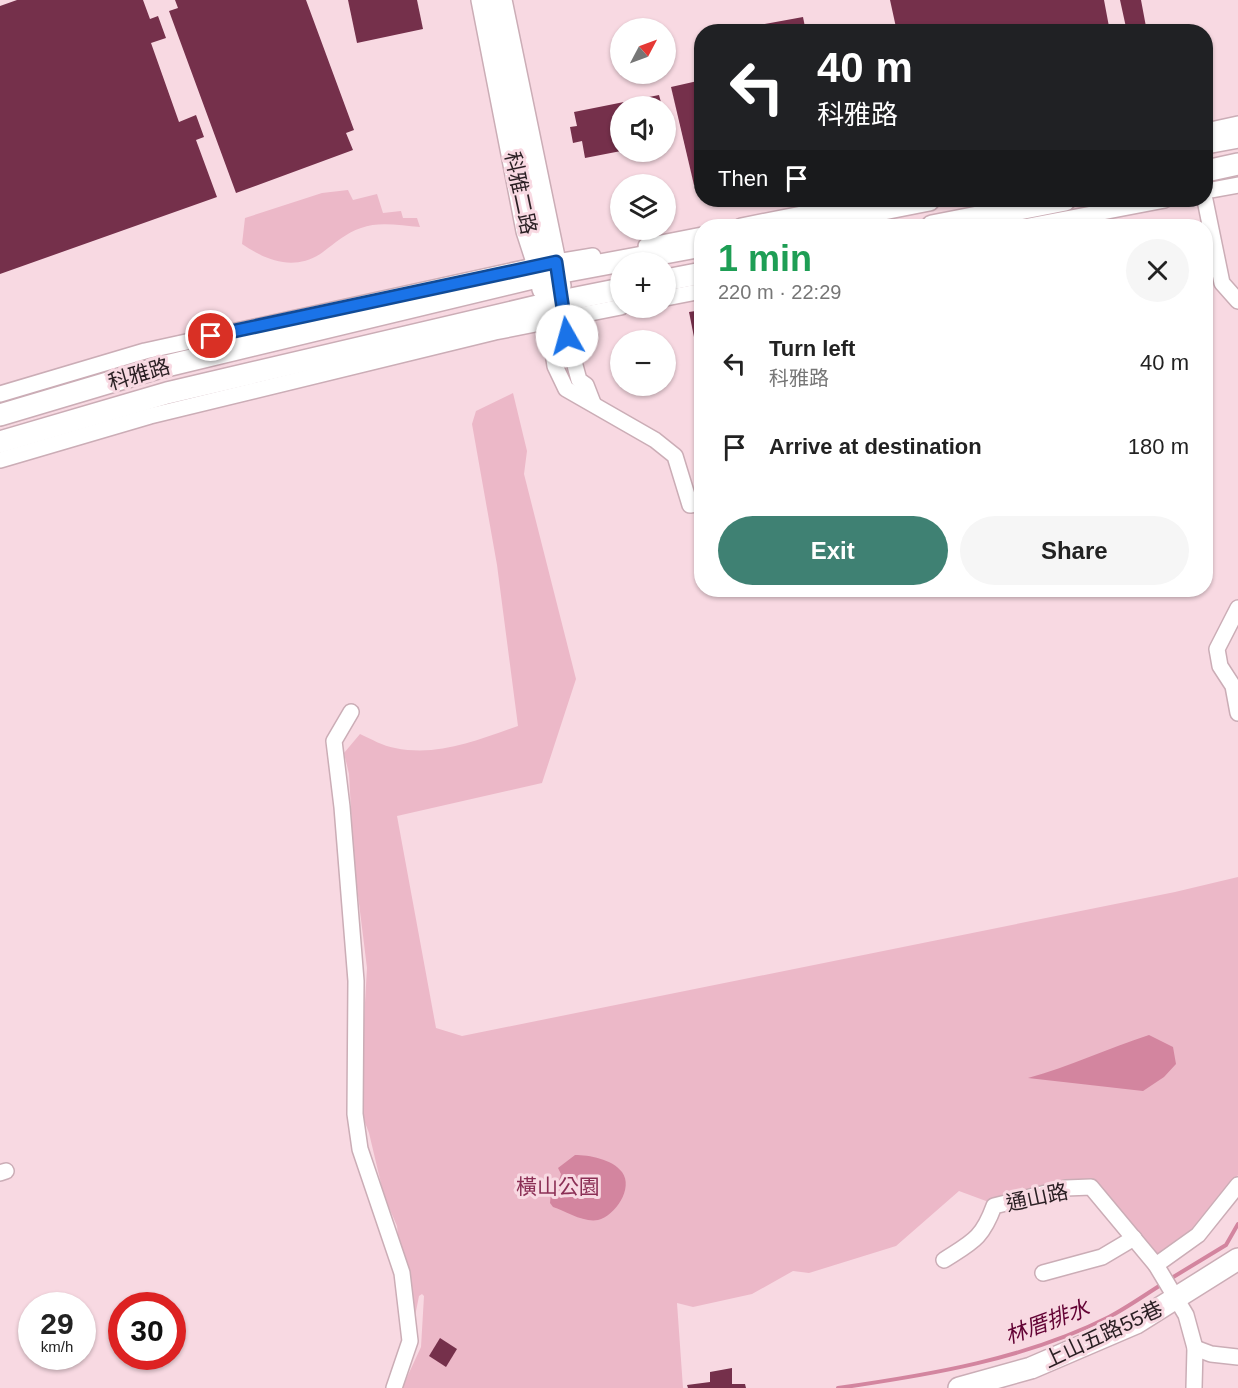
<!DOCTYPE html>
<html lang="en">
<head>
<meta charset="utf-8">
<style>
  :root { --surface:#fff; --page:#f6f6f6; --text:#222; --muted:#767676; --accent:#3f8173 }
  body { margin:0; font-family:Arial,"Noto Sans TC",sans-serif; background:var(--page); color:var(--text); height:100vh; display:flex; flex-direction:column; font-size:22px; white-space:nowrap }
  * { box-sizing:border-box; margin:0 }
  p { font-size:20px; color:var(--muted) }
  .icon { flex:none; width:33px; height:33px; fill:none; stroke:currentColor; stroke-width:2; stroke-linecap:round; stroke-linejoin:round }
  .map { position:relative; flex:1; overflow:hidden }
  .details { position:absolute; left:694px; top:219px; width:519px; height:378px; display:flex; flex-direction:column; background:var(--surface); border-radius:24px; box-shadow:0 2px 4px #0004 }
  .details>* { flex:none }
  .top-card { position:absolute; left:694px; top:24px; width:519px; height:183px; border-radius:24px; box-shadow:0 2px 4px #0004; background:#202124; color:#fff; overflow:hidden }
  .needle { width:39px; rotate:49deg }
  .buttons { position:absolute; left:610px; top:18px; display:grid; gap:12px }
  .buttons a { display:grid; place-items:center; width:66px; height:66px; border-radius:50%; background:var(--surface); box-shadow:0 2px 4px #0004; font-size:30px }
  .speed { position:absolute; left:18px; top:1292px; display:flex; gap:12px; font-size:30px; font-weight:700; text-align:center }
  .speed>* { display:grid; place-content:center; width:78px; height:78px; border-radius:50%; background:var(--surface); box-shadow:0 2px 4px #0004; line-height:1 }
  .speed small { font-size:15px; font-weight:400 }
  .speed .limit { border:9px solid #d22; background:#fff; color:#111 }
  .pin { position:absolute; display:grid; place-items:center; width:51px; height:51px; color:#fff; margin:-26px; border:3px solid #fff; border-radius:50%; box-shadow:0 2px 6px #0007 }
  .me { position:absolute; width:66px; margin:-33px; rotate:353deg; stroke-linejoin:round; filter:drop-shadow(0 0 4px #0008) }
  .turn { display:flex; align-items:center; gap:21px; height:126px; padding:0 24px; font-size:27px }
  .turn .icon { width:78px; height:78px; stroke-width:2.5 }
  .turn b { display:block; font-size:42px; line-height:51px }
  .then { display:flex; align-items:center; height:57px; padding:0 24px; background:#0003; gap:12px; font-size:22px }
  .round { display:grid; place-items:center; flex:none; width:63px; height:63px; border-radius:32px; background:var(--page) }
  .headline { display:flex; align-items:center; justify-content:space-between; height:102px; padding:0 24px }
  h1 { font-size:36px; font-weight:600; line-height:45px; color:#1e9e55 }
  .button { display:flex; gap:12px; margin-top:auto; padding:12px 24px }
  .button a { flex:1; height:69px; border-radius:36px; background:var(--accent); color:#fff; font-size:24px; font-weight:600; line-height:69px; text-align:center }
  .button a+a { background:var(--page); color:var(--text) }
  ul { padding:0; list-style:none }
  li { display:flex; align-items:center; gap:18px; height:84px; padding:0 24px }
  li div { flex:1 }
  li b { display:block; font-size:22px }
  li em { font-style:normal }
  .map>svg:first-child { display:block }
  .green { fill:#ecb8c8 }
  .water { fill:#d3859f }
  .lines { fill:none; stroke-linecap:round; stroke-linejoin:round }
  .stream { stroke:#d3859f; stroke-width:4 }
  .building { fill:#75304b }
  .street-casing { stroke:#cbadb6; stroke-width:18 }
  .secondary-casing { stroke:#cbadb6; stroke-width:24 }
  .street { stroke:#fff; stroke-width:15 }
  .secondary { stroke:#fff; stroke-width:21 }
  .route-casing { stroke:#114b97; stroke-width:15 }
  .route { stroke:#1a73e8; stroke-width:10 }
  .labels { text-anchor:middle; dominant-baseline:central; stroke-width:6; stroke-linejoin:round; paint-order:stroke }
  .street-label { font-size:21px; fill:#2a1f23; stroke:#f8d9e2 }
  .park-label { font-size:21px; fill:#8b2f55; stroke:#f8d9e2 }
  .water-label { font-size:22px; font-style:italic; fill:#620133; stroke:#f8d9e2 }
</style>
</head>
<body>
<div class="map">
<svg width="1238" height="1388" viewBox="0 0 1238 1388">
  <rect width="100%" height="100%" fill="#f8d9e2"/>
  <g class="green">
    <path d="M348,190l5,10 24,-6 6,19 18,-2 2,7h14l3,9c-19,-1 -40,-6 -59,1 -15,5 -26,15 -38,24 -28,20 -56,9 -81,-8l3,-26 77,-25z"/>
    <path d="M513,393l14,58 -3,23 52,205 -34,104 -145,33 39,212 26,8 713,-144 63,-15v298l-32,44 -13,13 -36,22 -53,-53 -3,-15 -35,2 -80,13 -27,-10 -63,55 -87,27 -16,-2 -41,23 -59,13 -16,-4 6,85h-281l19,-41 3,-51 -2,-2 -3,2 -9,45 -13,-115 -13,-30 -15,-63 -10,-26 8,-139 -13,-105 -5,-89 -5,-21 16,-19c11,5 23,12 35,14 43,9 83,-8 123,-22l-21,-161 -25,-141 4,-13z"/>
  </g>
  <g class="water">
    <path d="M1149,1035l24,12 3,17 -12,13 -21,14 -115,-13c41,-11 80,-30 121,-43z"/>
    <path d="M575,1155c14,0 37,4 47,17 12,16 -7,44 -24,48 -14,3 -33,-9 -45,-13l-3,-4 1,-10 5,-3 5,-16 -3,-6z"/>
  </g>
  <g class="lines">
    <g class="stream">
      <polyline points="1170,1279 1226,1245 1238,1224"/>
      <path d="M838,1388c91,-13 188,-29 271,-71 19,-10 37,-23 55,-34"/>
    </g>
  </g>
  <g class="building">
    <polygon points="17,0 143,0 150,19 158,16 166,38 151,43 179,122 196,115 204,137 196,140 217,197 0,274 0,6"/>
    <polygon points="175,0 306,0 354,130 346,133 353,150 236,193 169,11 178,8"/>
    <polygon points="348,0 417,0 423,29 357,43"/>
    <polygon points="890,0 1104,0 1110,32 897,32"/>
    <polygon points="1120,0 1141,0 1147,32 1127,32"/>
    <polygon points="803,17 806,32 733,32 733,30"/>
    <polygon points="702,80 702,183 694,185 671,87"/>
    <polygon points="659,95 662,106 621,106 621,151 585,158 582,141 573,143 570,127 577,126 574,112"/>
    <polygon points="702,310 702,372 701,372 689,312"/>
    <polygon points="440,1338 457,1349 446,1367 429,1356"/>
    <polygon points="732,1368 732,1384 745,1384 746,1388 688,1388 687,1385 710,1382 710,1372"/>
  </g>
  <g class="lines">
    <defs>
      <g id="street">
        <polyline points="1206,131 1238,124"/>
        <polyline points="1206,191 1238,185"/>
        <polyline points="1205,200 1222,283 1238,301"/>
        <polyline points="741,226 873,200"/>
        <polyline points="1029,226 1165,200"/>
        <polyline points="646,246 702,235"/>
        <polyline points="666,298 702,291"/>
        <polyline points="564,310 567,336 579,380 586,385 593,403"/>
        <polyline points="547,313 555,366 566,389 655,440 675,456 690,505 702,503"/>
        <polyline points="0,394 145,351 538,265 593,256"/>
        <polyline points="0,460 150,416 495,332 621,307"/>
        <polyline points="1238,608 1217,649 1220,666 1233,686 1238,713"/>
        <polyline points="351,712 334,741 342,807 356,981 355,1114 360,1149 402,1273 410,1341 394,1388"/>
        <polyline points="0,1173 6,1171"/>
        <path d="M944,1260c28,-18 38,-21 50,-54l72,-18 25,-1 65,78 42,-30 40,-50"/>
        <polyline points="1156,1265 1186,1315 1195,1348 1194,1388"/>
        <polyline points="1043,1273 1102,1257 1134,1238"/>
        <polyline points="1195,1348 1211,1354 1238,1357"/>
      </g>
      <g id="secondary">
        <polyline points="482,0 527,231 538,265 543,289"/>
        <polyline points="501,0 560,286"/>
        <polyline points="1206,143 1238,137"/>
        <polyline points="1206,171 1238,164"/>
        <polyline points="797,226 929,200"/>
        <polyline points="932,226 1065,200"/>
        <polyline points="666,280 702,273"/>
        <polyline points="0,415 158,368 541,276 702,246"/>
        <polyline points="0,442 167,393 546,304 621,289"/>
        <polyline points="959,1388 1031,1368 1136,1323 1238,1259"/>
      </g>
    </defs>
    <use href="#street" class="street-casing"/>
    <use href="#secondary" class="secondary-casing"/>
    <use href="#street" class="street"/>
    <use href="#secondary" class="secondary"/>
  </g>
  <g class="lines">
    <defs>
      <polyline id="route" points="211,336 556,262 567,336"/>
    </defs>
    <use href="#route" class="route-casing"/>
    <use href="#route" class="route"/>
  </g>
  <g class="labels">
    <g class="street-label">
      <text transform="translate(521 193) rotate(78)">科雅二路</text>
      <text transform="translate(139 374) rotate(-16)">科雅路</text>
      <text transform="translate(1037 1197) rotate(-12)">通山路</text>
      <text transform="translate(1103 1334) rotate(-25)">上山五路55巷</text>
    </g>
    <g class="park-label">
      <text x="558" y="1186">橫山公園</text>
    </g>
    <g class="water-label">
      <text transform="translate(1047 1322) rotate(-20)">林厝排水</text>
    </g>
  </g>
</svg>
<div class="buttons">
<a><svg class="needle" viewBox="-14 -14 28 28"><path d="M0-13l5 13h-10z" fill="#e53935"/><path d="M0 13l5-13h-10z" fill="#767676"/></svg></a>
<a><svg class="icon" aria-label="sound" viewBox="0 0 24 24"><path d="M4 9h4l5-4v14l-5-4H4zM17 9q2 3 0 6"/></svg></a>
<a><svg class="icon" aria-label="layers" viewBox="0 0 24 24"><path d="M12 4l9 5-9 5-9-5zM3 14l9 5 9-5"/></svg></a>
<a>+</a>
<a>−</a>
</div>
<div class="speed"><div>29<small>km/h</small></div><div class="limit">30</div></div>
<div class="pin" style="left:211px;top:336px;background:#d93025"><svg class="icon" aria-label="arrive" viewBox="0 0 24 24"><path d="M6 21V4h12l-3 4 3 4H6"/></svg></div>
<svg class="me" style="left:567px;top:336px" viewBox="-20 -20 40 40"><circle r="19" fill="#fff"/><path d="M0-13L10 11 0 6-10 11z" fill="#1a73e8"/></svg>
<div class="top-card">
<div class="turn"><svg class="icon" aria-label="left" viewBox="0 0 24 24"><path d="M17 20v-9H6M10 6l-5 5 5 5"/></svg><div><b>40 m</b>科雅路</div></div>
<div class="then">Then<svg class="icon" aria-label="arrive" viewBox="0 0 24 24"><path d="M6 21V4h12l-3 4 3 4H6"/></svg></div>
</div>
<section class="details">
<div class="headline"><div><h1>1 min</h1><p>220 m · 22:29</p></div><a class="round"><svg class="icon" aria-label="close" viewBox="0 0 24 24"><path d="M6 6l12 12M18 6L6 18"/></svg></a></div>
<ul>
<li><svg class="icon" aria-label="left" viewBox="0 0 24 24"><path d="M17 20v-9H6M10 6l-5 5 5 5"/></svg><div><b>Turn left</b><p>科雅路</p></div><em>40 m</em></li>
<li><svg class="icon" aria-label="arrive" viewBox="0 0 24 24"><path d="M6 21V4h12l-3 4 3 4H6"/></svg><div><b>Arrive at destination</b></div><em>180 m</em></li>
</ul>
<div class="button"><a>Exit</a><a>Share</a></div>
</section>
</div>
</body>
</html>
